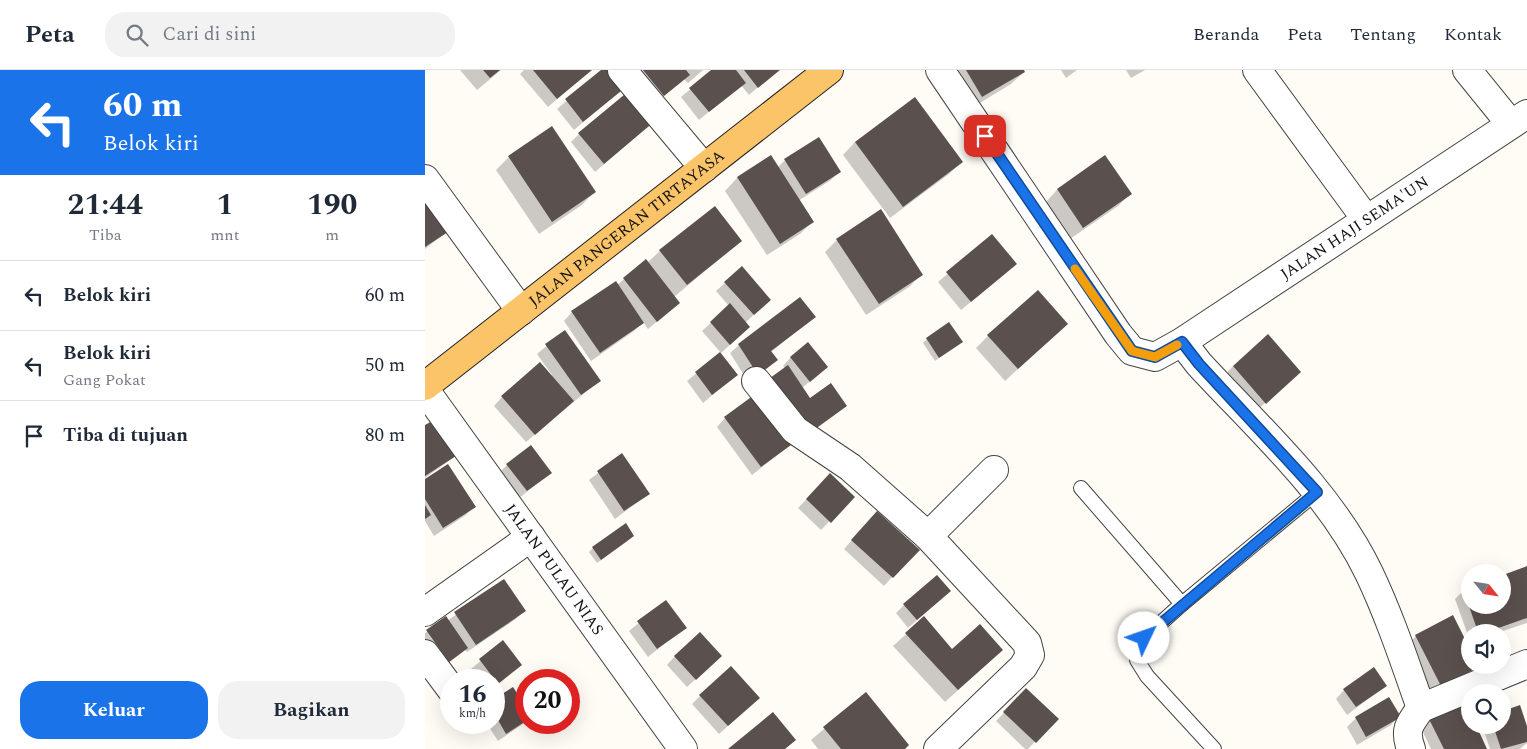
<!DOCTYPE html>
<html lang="id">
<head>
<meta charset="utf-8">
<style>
  :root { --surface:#fff; --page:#f2f2f3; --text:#1f2937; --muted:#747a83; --line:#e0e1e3; --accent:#1a73e8 }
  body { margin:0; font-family:Spectral,serif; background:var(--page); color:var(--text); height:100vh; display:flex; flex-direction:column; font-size:19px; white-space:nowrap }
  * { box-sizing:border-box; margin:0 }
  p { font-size:16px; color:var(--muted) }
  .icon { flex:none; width:28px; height:28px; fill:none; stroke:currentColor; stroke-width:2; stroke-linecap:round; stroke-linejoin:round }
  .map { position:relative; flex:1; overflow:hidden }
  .side { display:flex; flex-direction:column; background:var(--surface); width:425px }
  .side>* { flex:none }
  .banner { background:#1a73e8; color:#fff; overflow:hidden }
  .needle { width:32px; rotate:120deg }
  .buttons { position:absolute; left:1036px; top:494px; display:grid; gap:10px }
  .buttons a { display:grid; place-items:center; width:50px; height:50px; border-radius:50%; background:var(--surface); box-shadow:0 5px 20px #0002; font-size:25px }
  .speed { position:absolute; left:15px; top:599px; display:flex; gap:10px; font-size:25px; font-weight:700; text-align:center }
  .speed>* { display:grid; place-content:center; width:65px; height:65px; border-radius:50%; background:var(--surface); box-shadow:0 5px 20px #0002; line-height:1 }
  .speed small { font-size:12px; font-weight:400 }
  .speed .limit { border:8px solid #d22; background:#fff; color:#111 }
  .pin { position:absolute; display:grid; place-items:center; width:42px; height:42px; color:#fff; margin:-21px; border-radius:10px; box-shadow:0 2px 8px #0006 }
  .me { position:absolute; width:55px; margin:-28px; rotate:48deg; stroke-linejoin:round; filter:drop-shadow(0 0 4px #0008) }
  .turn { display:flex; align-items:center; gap:18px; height:105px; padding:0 20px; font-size:22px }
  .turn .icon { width:65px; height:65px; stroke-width:2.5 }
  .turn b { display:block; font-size:35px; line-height:42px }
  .eta { display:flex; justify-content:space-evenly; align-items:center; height:85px; text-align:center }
  .eta b { font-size:30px; font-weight:700; line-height:35px }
  .button { display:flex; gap:10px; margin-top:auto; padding:10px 20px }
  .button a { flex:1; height:58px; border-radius:20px; background:var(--accent); color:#fff; font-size:20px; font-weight:700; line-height:58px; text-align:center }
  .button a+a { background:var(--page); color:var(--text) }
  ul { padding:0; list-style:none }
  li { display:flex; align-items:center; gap:15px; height:70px; padding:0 20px; border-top:1px solid var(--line) }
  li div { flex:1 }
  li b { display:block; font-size:19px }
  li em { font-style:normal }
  header { display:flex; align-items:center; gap:30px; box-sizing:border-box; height:70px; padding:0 25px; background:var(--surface); border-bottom:1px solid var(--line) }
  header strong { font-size:24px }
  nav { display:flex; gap:28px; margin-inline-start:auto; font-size:18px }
  .search { width:350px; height:45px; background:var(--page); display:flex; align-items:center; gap:12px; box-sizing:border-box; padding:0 18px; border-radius:20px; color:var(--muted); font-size:19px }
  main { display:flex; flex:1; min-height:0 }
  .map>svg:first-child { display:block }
  .shadow { fill:#0003 }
  .building { fill:#5a504d }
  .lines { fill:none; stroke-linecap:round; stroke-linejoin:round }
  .lane-casing { stroke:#444; stroke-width:16 }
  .street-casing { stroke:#444; stroke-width:30 }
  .primary-casing { stroke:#222; stroke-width:30 }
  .lane { stroke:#fff; stroke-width:14 }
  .street { stroke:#fff; stroke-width:28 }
  .primary { stroke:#fbc469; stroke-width:28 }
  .route-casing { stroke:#114b97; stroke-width:12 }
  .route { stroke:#1a73e8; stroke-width:9 }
  .slow { stroke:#f59e0b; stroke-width:9 }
  .labels { text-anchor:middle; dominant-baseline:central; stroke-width:5; stroke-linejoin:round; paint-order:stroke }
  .street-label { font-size:16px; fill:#111; stroke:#fff }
</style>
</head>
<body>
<header>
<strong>Peta</strong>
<div class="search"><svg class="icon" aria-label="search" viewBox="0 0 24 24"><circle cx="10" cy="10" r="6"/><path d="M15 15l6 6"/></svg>Cari di sini</div>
<nav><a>Beranda</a><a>Peta</a><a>Tentang</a><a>Kontak</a></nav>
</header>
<main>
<section class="side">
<div class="banner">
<div class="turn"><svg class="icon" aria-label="left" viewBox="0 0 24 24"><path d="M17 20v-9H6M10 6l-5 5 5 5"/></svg><div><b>60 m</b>Belok kiri</div></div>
</div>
<div class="eta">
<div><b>21:44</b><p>Tiba</p></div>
<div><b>1</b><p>mnt</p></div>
<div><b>190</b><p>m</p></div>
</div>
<ul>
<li><svg class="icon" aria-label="left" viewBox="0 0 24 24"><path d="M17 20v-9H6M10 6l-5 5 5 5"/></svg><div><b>Belok kiri</b></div><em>60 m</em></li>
<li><svg class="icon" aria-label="left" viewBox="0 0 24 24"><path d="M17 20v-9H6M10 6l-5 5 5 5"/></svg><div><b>Belok kiri</b><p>Gang Pokat</p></div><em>50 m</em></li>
<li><svg class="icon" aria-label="arrive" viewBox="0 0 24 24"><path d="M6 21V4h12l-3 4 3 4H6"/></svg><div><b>Tiba di tujuan</b></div><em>80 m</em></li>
</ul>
<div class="button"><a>Keluar</a><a>Bagikan</a></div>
</section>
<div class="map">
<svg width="1102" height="679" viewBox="0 0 1102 679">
  <rect width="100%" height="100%" fill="#fffcf5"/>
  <g class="shadow">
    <polygon points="35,0 76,0 52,20"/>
    <polygon points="99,0 166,0 123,37 95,4"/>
    <polygon points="178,0 199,17 149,60 132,39"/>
    <polygon points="203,0 278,0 263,13 259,9 230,33"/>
    <polygon points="288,0 353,0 324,25 316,15 274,50 256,27"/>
    <polygon points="522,0 598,0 599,2 586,14 545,39"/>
    <polygon points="636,0 652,0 641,8"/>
    <polygon points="701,0 720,0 706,8"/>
    <polygon points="489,28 536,92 524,104 465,148 418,85 430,72"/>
    <polygon points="229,51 170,102 146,72 154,64"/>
    <polygon points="394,69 414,102 406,110 373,131 387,152 375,164 342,185 300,121 312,108 345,87 352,98 360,90"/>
    <polygon points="84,87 169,122 157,135 114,164 71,100"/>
    <polygon points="680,87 705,124 693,136 645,169 620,133 632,120"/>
    <polygon points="0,130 21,162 0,179"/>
    <polygon points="567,166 582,202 536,240 513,212"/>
    <polygon points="412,170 496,205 484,217 441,245 400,182"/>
    <polygon points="316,171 249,227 254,233 223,259 218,252 209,261 166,291 139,251 147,242 192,215 221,191 222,193 235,181"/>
    <polygon points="317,198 336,238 320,253 324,257 295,284 311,305 278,333 262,311 296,283 277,261 304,236 291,221"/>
    <polygon points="389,247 346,282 351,290 324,313 305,283 314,275"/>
    <polygon points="139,261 175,310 101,372 69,336 77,327 127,305 112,284"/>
    <polygon points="563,266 629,266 580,311 551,278"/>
    <polygon points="502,269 536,272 510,291 498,273"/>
    <polygon points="366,287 402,297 377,318 385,329 421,336 374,372 360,299 358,296"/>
    <polygon points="808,296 866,310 831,341 800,305"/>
    <polygon points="300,348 365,375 327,405 292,357"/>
    <polygon points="0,357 30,386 0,408"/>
    <polygon points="196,385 223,424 190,449 164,410"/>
    <polygon points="82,395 125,403 93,429 74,403"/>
    <polygon points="405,405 428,427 396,460 373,438"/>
    <polygon points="0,411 49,437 41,445 9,466 0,451"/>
    <polygon points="444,451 467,507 459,516 419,479"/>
    <polygon points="204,470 172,493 164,482 168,478"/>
    <polygon points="1102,497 1102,553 1075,562 1045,562 1045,571 1030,529 1039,520 1045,518 1045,535 1078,535 1078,506"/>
    <polygon points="79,510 99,540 91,549 42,582 40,580 15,600 0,578 0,563 22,551"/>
    <polygon points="516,529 483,558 471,543 479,535"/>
    <polygon points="241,531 260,557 223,587 204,561"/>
    <polygon points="1027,547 1045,582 1045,595 1053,597 1044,605 1007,624 982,575 991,566"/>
    <polygon points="499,548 527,580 564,592 520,632 468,576"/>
    <polygon points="78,572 95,595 69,617 69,610 55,610 46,599"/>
    <polygon points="250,586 286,595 262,617 242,595"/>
    <polygon points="960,616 922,645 911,629 919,620"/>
    <polygon points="88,618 101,640 101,652 73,671 61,652 69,652 69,630"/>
    <polygon points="601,620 632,649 603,679 600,679 571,651"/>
    <polygon points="441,624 479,679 393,679 386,670"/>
    <polygon points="275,626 325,636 294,664 267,634"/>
    <polygon points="1094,637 1102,660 1102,673 1095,679 1065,679 1057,655 1078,655 1078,642"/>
    <polygon points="974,646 966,655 932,675 922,657 931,648"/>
    <polygon points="1045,646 1045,655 1050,655 1061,679 1006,679 996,658 1005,650"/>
  </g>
  <g class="building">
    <polygon points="58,0 75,0 65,8"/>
    <polygon points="108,0 167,0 132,29"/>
    <polygon points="176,0 186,0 201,17 158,52 140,29"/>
    <polygon points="218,0 261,0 265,5 239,26"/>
    <polygon points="286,0 311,0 321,13 284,42 264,18"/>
    <polygon points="319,0 355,0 333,18"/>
    <polygon points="541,0 599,0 600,2 557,27"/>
    <polygon points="205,20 230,51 179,94 153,63"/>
    <polygon points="490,27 538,92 478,137 430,72"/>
    <polygon points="127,56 171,122 127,152 83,86"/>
    <polygon points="394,67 416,102 381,124 359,89"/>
    <polygon points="346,85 389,152 355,174 312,107"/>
    <polygon points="680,85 707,124 658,158 632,119"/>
    <polygon points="0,128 23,162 0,177"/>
    <polygon points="290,136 317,171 262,215 234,180"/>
    <polygon points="456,139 498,205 454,234 411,169"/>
    <polygon points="567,164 592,194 546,232 521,202"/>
    <polygon points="221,189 255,233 232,252 198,208"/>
    <polygon points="317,196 346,230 329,245 299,212"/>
    <polygon points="191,211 219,253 175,283 146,241"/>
    <polygon points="613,220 643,254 593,299 562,265"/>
    <polygon points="375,227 391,247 346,281 353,290 333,305 313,274"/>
    <polygon points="305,233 325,257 305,275 285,252"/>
    <polygon points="524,252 538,272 514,288 501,268"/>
    <polygon points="140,260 176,311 156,325 120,274"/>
    <polygon points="843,264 876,302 841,334 808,296"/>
    <polygon points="383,272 403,297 385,312 365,287"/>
    <polygon points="295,282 313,305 287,325 270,302"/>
    <polygon points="115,292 149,331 110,365 76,326"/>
    <polygon points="363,295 385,328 406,313 422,336 383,364 345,308"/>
    <polygon points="329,325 366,375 336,397 299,347"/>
    <polygon points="9,350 31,386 0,406 0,355"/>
    <polygon points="106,375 127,403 102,421 81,394"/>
    <polygon points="197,383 225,424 199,441 172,401"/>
    <polygon points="23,394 51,437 18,458 0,429 0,409"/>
    <polygon points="405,403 430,427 406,453 381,429"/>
    <polygon points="0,435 6,445 0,449"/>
    <polygon points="452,441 495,480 468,508 426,470"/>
    <polygon points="201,453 209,466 176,490 167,477"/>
    <polygon points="1102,496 1102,548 1062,562 1053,562 1038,519 1045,516 1045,535 1078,535 1078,505"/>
    <polygon points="512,505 526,521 492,550 478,534"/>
    <polygon points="79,509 101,541 51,575 29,542"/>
    <polygon points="241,530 262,558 232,579 212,551"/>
    <polygon points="1028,545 1045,579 1045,595 1054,597 1016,616 990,565"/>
    <polygon points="21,546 43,578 24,592 1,560"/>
    <polygon points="499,546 527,579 555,554 578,580 533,620 480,563"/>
    <polygon points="275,562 297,586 271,610 249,586"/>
    <polygon points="78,570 97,595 73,614 54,589"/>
    <polygon points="306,596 335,628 303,656 274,625"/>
    <polygon points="949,597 962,616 931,637 918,619"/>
    <polygon points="88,617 101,637 101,651 81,664 69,643 69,629"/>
    <polygon points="601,618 634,649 611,673 578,642"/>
    <polygon points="441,622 484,675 480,679 416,679 398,657"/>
    <polygon points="964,627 976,647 941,667 930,647"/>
    <polygon points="1040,632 1045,643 1045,655 1051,655 1062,679 1019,679 1004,649"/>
    <polygon points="1095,635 1102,656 1102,672 1076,679 1068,655 1078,655 1078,641"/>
    <polygon points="348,642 371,670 360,679 303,679"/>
  </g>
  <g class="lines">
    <defs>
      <g id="lane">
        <polyline points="656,418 757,534"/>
        <polyline points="789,679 722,606 712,590 713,580 719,568 757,534 892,422"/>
      </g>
      <g id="street">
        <polyline points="197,0 279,98"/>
        <path id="s1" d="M515,0l178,264 14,17 23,6 27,-15 345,-228"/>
        <polyline points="832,0 941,149"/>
        <polyline points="1042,0 1085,53"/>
        <polyline points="0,109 96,241"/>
        <path d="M757,272l17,22c60,65 131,128 170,209 21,44 36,90 52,135"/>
        <polyline points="331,311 370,360 425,397 503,466 602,573 605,585 598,597 513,679"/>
        <path id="s2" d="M0,320l258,359"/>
        <polyline points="503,466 569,400"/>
        <polyline points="0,542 106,467"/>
        <polyline points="0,584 26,619"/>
        <polyline points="996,638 1102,594"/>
        <path d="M986,679c-7,-19 -2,-25 10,-41"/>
      </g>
      <g id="primary">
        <path id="s3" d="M0,316l404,-316"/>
      </g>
    </defs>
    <use href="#lane" class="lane-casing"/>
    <use href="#street" class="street-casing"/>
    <use href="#primary" class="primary-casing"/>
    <use href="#lane" class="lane"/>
    <use href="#street" class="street"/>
    <use href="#primary" class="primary"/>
  </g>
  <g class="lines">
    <defs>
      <polyline id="route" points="560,66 707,281 730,287 757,272 774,294 892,422 719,568"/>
    </defs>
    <use href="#route" class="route-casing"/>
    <use href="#route" class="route"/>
    <polyline class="slow" points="650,199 707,281 730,287 752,275"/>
  </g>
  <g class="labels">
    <g class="street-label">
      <text stroke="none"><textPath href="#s1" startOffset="602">JALAN HAJI SEMA'UN</textPath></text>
      <text stroke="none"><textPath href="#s3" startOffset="256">JALAN PANGERAN TIRTAYASA</textPath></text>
      <text stroke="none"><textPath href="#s2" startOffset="221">JALAN PULAU NIAS</textPath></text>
    </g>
  </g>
</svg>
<div class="buttons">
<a><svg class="needle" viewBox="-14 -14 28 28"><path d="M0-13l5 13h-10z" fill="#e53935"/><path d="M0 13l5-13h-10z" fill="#747a83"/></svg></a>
<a><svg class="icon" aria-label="sound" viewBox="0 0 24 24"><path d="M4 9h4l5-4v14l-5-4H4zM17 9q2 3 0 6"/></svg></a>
<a><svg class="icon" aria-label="search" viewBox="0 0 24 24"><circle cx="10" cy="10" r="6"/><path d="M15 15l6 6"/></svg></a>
</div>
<div class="speed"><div>16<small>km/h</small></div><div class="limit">20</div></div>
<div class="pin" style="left:560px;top:66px;background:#d93025"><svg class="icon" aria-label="arrive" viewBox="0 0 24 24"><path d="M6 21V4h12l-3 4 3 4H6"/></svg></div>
<svg class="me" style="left:719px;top:568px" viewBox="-20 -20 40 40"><circle r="19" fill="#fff"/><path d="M0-13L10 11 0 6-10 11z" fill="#1a73e8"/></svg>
</div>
</main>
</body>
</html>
